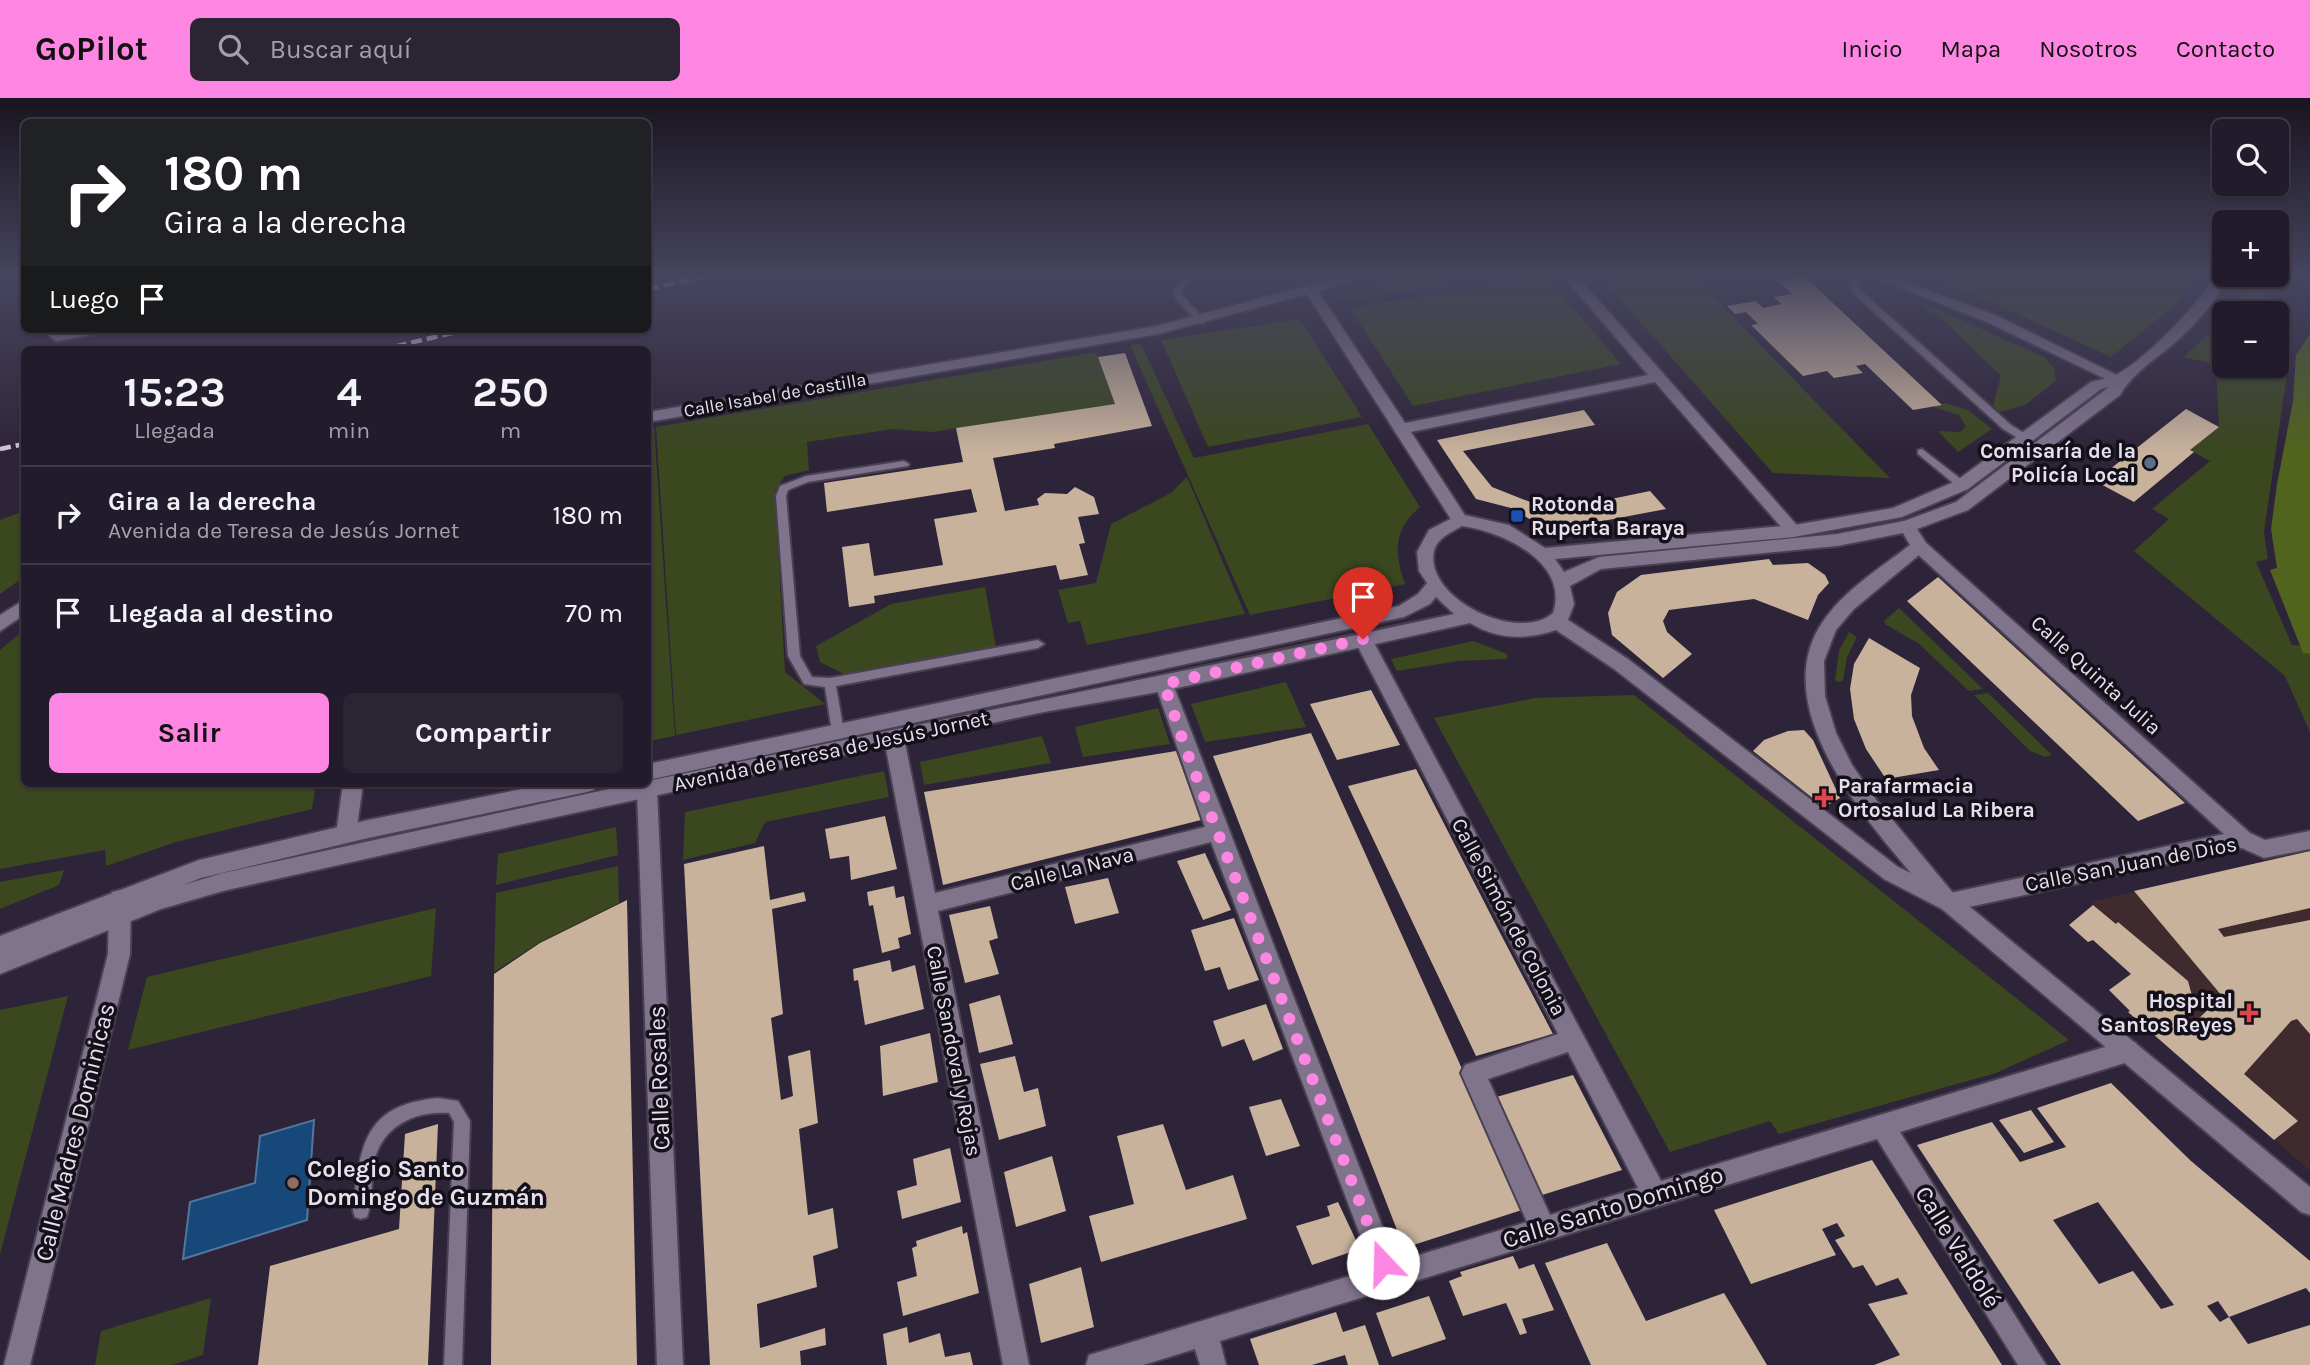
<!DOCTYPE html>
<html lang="es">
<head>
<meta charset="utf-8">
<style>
  :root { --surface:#221b2b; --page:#2a2433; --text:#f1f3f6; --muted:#a2a1a9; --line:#3f3947; --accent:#fd86e2 }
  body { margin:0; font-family:Karla,sans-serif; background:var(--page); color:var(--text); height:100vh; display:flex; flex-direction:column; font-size:26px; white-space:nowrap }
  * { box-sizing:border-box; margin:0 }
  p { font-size:23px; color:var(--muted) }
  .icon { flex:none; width:38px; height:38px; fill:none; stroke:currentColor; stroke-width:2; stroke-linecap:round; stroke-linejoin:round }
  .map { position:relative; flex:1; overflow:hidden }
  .panel { position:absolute; left:21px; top:248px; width:630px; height:441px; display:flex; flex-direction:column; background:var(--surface); border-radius:10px; box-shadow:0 2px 5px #0004,0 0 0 2px var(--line) }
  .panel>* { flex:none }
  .banner { position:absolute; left:21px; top:21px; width:630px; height:214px; border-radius:10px; box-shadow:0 2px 5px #0004,0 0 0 2px var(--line); background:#202124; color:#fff; overflow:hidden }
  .controls { position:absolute; left:2212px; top:21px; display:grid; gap:14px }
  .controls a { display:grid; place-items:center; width:77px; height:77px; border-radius:10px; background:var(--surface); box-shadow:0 2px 5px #0004,0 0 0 2px var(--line); font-size:35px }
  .pin { position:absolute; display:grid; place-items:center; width:60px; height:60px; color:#fff; margin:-72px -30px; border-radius:50% 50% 50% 0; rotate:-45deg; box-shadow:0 0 7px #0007 }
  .pin .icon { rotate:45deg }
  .me { position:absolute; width:77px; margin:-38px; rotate:339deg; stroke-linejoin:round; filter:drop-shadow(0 0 5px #0008) }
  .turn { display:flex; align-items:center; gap:24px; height:147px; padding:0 28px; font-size:32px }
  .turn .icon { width:91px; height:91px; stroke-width:2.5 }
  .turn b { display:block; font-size:49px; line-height:60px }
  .then { display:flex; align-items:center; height:66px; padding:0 28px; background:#0003; gap:14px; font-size:26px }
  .eta { display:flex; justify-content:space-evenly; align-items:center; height:119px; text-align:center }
  .eta b { font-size:42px; font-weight:700; line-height:49px }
  .cta { display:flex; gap:14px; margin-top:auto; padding:14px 28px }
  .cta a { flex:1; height:80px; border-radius:10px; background:var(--accent); color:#111; font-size:28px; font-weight:700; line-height:80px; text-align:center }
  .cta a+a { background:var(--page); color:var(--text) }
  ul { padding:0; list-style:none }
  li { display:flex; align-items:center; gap:21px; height:98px; padding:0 28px; border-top:2px solid var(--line) }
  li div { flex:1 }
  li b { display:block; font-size:26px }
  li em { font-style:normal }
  header { display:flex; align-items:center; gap:42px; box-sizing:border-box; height:98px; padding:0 35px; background:var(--accent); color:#111 }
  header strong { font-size:33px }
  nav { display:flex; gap:38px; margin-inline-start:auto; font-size:24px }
  .search { width:490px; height:63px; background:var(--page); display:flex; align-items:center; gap:18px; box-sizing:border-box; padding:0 24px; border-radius:10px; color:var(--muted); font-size:26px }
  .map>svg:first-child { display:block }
  .medical { fill:#3f2b2d }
  .green { fill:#3b471e }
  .forest { fill:#51641d }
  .water { fill:#16497a; stroke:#54769d; stroke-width:2 }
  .building { fill:#c9b29c; fill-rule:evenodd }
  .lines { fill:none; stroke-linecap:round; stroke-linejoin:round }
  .service-casing { stroke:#494051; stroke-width:4 }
  .minor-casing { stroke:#494051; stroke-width:4 }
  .tertiary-casing { stroke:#494051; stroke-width:4 }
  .service { fill:#80748d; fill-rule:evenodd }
  .minor { fill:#80748d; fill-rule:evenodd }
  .tertiary { fill:#80748d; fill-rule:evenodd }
  .rail { stroke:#d0c9d8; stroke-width:4.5; stroke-dasharray:11 5; stroke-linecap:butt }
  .route { stroke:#fd86e2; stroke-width:12; stroke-dasharray:0 21.6 }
  .service-dot { fill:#5c6f8a; stroke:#141019; stroke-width:2.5 }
  .transit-dot { fill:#1a4fb4; stroke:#141019; stroke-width:2.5 }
  .health-dot { fill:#e0444e; stroke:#141019; stroke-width:2.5 }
  .education-dot { fill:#8d6e63; stroke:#141019; stroke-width:2.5 }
  .labels { text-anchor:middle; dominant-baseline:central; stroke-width:7; stroke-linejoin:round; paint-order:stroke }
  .far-street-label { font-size:18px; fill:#e6e0ee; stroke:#141019 }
  .poi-label { font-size:21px; font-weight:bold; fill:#e6e0ee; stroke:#141019; text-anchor:end }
  .street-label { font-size:21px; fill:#e6e0ee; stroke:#141019 }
  .near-street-label { font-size:24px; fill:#e6e0ee; stroke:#141019 }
  .near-poi-label { font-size:24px; font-weight:bold; fill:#e6e0ee; stroke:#141019; text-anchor:start }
</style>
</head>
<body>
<header>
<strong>GoPilot</strong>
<div class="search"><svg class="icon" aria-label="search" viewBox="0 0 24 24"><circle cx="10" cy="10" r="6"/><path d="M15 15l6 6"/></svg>Buscar aquí</div>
<nav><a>Inicio</a><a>Mapa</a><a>Nosotros</a><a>Contacto</a></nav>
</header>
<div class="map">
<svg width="2310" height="1267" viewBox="0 0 2310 1267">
  <rect width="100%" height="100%" fill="#2e2439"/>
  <polygon class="medical" points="2310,753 2310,1073 2275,1042 2298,1023 2180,921 2195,909 2188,883 2090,804"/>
  <g class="green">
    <polygon points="1409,179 1449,179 1455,185 1343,203 1340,200"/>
    <polygon points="1547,179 1621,266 1413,308 1350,210"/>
    <polygon points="1601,179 1694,179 1890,380 1773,375"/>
    <polygon points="1927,179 2194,179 2176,206 2111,259 1972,195"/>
    <polygon points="2247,179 2257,179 2273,215 2231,215 2239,206"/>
    <polygon points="1923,205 2044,259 2054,270 2056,283 2025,307 2000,314 1993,308 2001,278 1936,215 1928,214"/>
    <polygon points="1300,221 1362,319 1208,349 1161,242"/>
    <polygon points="2224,223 2224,268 2277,268 2277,225 2290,255 2264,434 2268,461 2256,464 2292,547 2310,548 2310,634 2285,578 2134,453 2169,421 2152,411 2210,363 2190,352 2219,329 2216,266 2183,259"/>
    <path d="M1141,246l53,114 174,-34 52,83c-27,23 -26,45 -15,77l-155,31 -120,-270z"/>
    <polygon points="1096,254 1115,306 932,334 893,331 807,344 809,372 785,378 775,393 785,574 825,606 676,637 656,329"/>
    <polygon points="1945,305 1968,312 1992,331 1958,354 1938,333 1960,334 1966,329 1959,317 1933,309"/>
    <polygon points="654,329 675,638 648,643 648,330"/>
    <polygon points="1187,379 1245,516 1087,547 1080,523 1068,525 1058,492 1096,485 1111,426 1171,395"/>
    <polygon points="24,413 24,479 0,496 0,422"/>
    <polygon points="985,489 996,549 846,577 820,564 816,548 891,506"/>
    <polygon points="1899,510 1983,591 1969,593 1918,545 1886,527 1884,523"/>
    <polygon points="24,532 24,686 316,686 312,711 176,744 106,768 105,752 0,771 0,552"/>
    <polygon points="1849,534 1857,539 1847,559 1843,583 1838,584 1835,582 1839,553"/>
    <polygon points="1473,543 1507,556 1507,561 1458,563 1397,573 1391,561"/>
    <polygon points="1286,584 1306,629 1205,644 1191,606"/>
    <polygon points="1988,595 2052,657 2045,659 2030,653 1974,597"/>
    <polygon points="1634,597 2069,942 1996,975 1779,1036 1770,1023 1670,1054 1434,620 1535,600"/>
    <polygon points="1158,610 1170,646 1083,659 1075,629"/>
    <polygon points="1042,638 1051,665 924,687 920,664"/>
    <polygon points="884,673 889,699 765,724 755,745 683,762 685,714"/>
    <polygon points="616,729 618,757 496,787 498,756"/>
    <polygon points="618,768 619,805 540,844 494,874 496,795"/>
    <polygon points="64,772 59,787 0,811 0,784"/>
    <polygon points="436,810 431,878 128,952 147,879"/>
    <polygon points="68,898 0,1156 0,912"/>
    <polygon points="211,1200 203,1257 172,1267 95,1267 101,1233"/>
  </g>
  <polygon class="forest" points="2310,236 2310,556 2303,555 2270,472 2277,470 2271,431 2277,386 2293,303 2296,257"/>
  <polygon class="water" points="314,1022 307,1122 183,1161 190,1104 255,1085 260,1038"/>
  <g class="building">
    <polygon points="1805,179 1942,307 1913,312 1865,266 1856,268 1863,275 1834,280 1827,273 1803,278 1751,227 1758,226 1746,214 1735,216 1727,208 1756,203 1763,210 1781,206 1774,199 1792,196 1778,183"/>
    <polygon points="1125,255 1152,328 1054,346 1055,350 993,360 1005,413 1039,407 1037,401 1045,395 1067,396 1075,389 1094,399 1099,416 1078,419 1085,445 1079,446 1088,477 1060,482 1056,467 874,498 875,505 849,509 842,449 869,445 874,478 943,467 934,421 977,414 971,391 827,414 824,385 963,364 956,330 1115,306 1098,259"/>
    <polygon points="2186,311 2219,329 2190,352 2194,354 2134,404 2095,383"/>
    <polygon points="1584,312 1595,327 1463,353 1492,389 1553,413 1650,393 1666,411 1550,433 1511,410 1476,401 1437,342"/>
    <polygon points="1769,461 1773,467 1808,465 1825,477 1829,485 1818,497 1808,522 1754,501 1669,512 1663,523 1667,534 1692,556 1663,580 1612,537 1608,515 1617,494 1641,477"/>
    <polygon points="1938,479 2185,705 2138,723 1907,503"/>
    <polygon points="1869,540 1920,570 1911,597 1912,618 1924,650 1939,672 1886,681 1866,651 1854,621 1850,591 1854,566"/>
    <polygon points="1371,592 1400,647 1337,662 1310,606"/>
    <polygon points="1804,632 1813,642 1840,700 1824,709 1753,653 1764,642 1788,633"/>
    <polygon points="1311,635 1525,1111 1404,1150 1213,658"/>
    <polygon points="1176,653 1201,722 943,787 924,694"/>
    <polygon points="1416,671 1497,829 1553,936 1476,958 1348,688"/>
    <polygon points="885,718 897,771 851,782 849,758 830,761 825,731"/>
    <polygon points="764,748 770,802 804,794 806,803 772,811 783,916 771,920 781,1002 793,998 788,958 810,952 818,1025 799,1031 808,1117 833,1110 838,1150 813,1158 817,1189 757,1206 760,1250 825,1230 826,1247 800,1253 801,1267 710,1267 684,766"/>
    <polygon points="2310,753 2310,810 2218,831 2224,839 2310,822 2310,936 2297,921 2291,923 2244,976 2298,1023 2274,1042 2128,914 2130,913 2109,892 2131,876 2093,842 2088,844 2069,827 2093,807 2116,826 2118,824 2188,883 2195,909 2180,921 2190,929 2222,898 2134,793"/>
    <polygon points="1205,755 1231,812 1203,822 1177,763"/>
    <polygon points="1108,780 1119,815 1075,826 1065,789"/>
    <polygon points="894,788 896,800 904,798 911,836 898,840 900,850 882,855 873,807 869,808 867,794"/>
    <polygon points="627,802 637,1267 491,1267 494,876 540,845"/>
    <polygon points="990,808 998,840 989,843 999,876 965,885 949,817"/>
    <polygon points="1234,820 1259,882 1228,892 1220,869 1205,873 1191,832"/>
    <polygon points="890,862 892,874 915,867 924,911 865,927 858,882 854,883 853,871"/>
    <polygon points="1000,897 1013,946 979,955 969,906"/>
    <polygon points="1266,906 1283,951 1253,963 1244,941 1222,949 1213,923"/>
    <polygon points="930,935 938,984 883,998 880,948"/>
    <polygon points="1015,958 1024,994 1038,990 1046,1028 999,1042 980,966"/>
    <polygon points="1573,977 1622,1072 1539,1098 1493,1000"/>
    <path d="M2111,985l80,78 119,100v32l-4,-5 -77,29 -11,-16 -11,5 13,16 9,-5 19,27 62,-19v40h-249l-144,-220 75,-23 28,40 46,-15 -29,-39zM2098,1104l76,103 -13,4 -28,-38 -34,13 -46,-64z"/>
    <polygon points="1281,1001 1300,1048 1266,1058 1249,1009"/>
    <polygon points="2031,1012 2054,1044 2024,1055 1999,1022"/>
    <polygon points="438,1026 428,1267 258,1267 270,1168 399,1131 405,1036"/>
    <polygon points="1163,1026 1186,1092 1233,1077 1247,1121 1101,1164 1089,1118 1134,1106 1117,1038"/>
    <polygon points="950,1050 961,1104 902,1121 897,1093 917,1087 913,1061"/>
    <polygon points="1052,1058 1066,1113 1016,1129 1004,1074"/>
    <polygon points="1872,1062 2002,1267 1874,1267 1900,1257 1868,1206 1908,1196 1898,1180 1876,1188 1863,1167 1853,1170 1835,1142 1845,1138 1837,1125 1822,1131 1836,1157 1751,1186 1714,1112"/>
    <polygon points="1338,1104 1360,1151 1312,1167 1296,1128 1330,1118 1327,1108"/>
    <polygon points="962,1128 963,1136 967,1134 979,1195 903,1218 897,1184 917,1178 912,1150 917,1148 916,1143"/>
    <polygon points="1607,1145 1646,1223 1724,1195 1767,1267 1591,1267 1545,1165"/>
    <polygon points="1513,1158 1519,1171 1534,1166 1554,1212 1522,1221 1527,1235 1520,1237 1506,1205 1463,1218 1449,1183 1462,1178 1460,1174"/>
    <polygon points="1081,1169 1094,1229 1041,1245 1029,1186"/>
    <polygon points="1429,1198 1446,1241 1392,1259 1376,1215"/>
    <polygon points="1336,1214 1343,1234 1365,1227 1379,1267 1348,1267 1345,1257 1312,1267 1259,1267 1250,1241"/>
    <polygon points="907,1229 909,1245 940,1235 945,1259 970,1254 973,1267 887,1267 883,1236"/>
  </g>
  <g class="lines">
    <defs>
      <g id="service">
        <polygon points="1184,179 1192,179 1182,191 1183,198 1204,221 1204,225 1198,225 1176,201 1174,191"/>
        <polygon points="1851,179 1859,179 1860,192 2011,327 2029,338 2029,342 2021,342 2003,331 1853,195"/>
        <polygon points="1922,351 1966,385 1966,389 1958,389 1918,356 1918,352"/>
        <polygon points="904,363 909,366 908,368 808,384 788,392 786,398 800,558 812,579 830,580 1038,542 1044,546 1038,550 836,588 844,634 842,637 834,637 832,634 825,589 804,586 788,558 776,398 780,388 806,378"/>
        <path d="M438,1000l20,3 12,20 -8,244h-18l10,-243 -5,-9c-37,-3 -71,16 -76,55 -2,15 0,34 -6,49l-6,2 -6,-2 -2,-6c7,-63 9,-106 85,-113z"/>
      </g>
      <g id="minor">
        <polygon points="1339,179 1360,179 1318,193 1405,325 1648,277 1564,179 1578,179 1802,433 1800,437 1788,437 1655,284 1411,334 1468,422 1460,428 1454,426 1307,196 1158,236 648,324 648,314 1157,228"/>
        <polygon points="1873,179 1892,179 1997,218 2127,282 2119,287 2114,285 1987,224"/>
        <polygon points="41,231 56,231 59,234 108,231 101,235 56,243"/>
        <polygon points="1919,442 1925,444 2250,735 2265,742 2310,733 2310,751 2264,760 2242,750 1950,813 1942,811 1939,804 1942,797 1950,795 2224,736 1913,452 1910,448"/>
        <polygon points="24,502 24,517 0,533 0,517"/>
        <path d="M1363,534l9,7 289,542 467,-141 8,3 4,8 -4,8 -8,3 -228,70 146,233h-28l-141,-226 -657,202 6,24h-26l-5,-16 -52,16h-57l3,-10 10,-3 274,-83 -162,-427 -273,69 91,454h-26l-119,-627 3,-5h14l3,5 31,155 270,-66 -50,-143 9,-7 7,2 225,583 131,-40 -66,-149 4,-8 93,-31 -204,-395zM1568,954l70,136 -88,27 -62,-136z"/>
        <polygon points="648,684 654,686 657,692 683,1267 657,1267 637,692 640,686"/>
        <polygon points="343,686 363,686 356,736 353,742 346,745 339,742 336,736"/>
        <polygon points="120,792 128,794 131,801 130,856 30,1267 4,1267 108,856 109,801 112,794"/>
      </g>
      <path id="tertiary" d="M2214,179h14c-12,24 -29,43 -48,61 -22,20 -45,32 -60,57l-152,115 -51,19 11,17 -3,4 -71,59 -18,21 -12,31 1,35 11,37 16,32 25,36 76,92 357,294v28l-9,-3 -359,-303 -58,-30 -270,-210 -58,-39c-30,10 -58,10 -86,-7l-306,68 -120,21 -581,125 -240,54 -62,18 -161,65v-38l199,-76 169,-40 179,-36h50l-3,6 -7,2 -219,46 -167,40 -18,7 40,-12 409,-89h16v-3c268,-57 538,-109 806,-167l-18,-17 -6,7 -26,13 -756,163v-16l751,-158 19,-12 9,-11 -8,-12 -2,-19 12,-22 31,-16 49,11 36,23 249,-23 99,-17 63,-27 135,-99c7,-2 15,-3 21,-5 27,-11 89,-74 102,-100zM2109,289l-153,115 -52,19 -67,13 -238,23 -35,15 -9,-13 239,-22 108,-20 66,-28 133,-100zM1462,428c39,5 108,36 91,87 -35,31 -129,-15 -119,-62 4,-14 18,-19 28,-25zM1903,435l7,12c-31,24 -66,45 -88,78 -54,81 38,190 89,250l-13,-6 -270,-208 -60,-39 6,-16 -4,-18 31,-17 236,-23z"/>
    </defs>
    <use href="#service" class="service-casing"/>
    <use href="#minor" class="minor-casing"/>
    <use href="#tertiary" class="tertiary-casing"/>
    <use href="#service" class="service"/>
    <use href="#minor" class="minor"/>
    <use href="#tertiary" class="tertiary"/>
    <g class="rail">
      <polyline points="648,191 701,179"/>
      <polyline points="380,252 469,231"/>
      <polyline points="0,351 24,346"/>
    </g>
  </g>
  <linearGradient id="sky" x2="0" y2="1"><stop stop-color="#19141f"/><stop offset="0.5" stop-color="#46455f"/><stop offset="1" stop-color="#46455f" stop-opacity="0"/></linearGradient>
  <rect width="2310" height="356" fill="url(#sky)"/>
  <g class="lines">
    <polyline class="route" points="1363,541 1164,586 1185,649 1383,1165"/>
  </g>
  <circle class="service-dot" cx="2150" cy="365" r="7"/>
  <rect class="transit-dot" x="1510" y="411" width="14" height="14" rx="3.5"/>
  <g class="health-dot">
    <path d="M1820.5 689.5h7v7h7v7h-7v7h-7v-7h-7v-7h7z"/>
    <path d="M2245.5 904.5h7v7h7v7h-7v7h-7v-7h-7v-7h7z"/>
  </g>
  <circle class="education-dot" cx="293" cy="1085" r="7"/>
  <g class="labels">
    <g class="far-street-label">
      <text transform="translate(775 297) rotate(-10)">Calle Isabel de Castilla</text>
    </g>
    <g class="poi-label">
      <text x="2136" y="353">Comisaría de la<tspan x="2136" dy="24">Policía Local</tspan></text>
      <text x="1531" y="406" text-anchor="start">Rotonda<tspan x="1531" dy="24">Ruperta Baraya</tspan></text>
      <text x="1838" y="688" text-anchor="start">Parafarmacia<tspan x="1838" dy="24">Ortosalud La Ribera</tspan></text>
      <text x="2233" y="903">Hospital<tspan x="2233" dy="24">Santos Reyes</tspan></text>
    </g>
    <g class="street-label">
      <text transform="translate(2096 577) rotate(42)">Calle Quinta Julia</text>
      <text transform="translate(831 653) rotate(-12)">Avenida de Teresa de Jesús Jornet</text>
      <text transform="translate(2131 766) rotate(-11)">Calle San Juan de Dios</text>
      <text transform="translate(1072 771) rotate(-14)">Calle La Nava</text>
      <text transform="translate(1509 819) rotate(62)">Calle Simón de Colonia</text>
      <text transform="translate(954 953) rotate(79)">Calle Sandoval y Rojas</text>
    </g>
    <g class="near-street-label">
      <text transform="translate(659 980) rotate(-92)">Calle Rosales</text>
      <text transform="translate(75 1034) rotate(-76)">Calle Madres Dominicas</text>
      <text transform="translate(1613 1109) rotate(-17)">Calle Santo Domingo</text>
      <text transform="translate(1958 1149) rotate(58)">Calle Valdolé</text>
    </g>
    <g class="near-poi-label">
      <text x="307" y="1071">Colegio Santo<tspan x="307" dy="28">Domingo de Guzmán</tspan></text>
    </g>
  </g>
</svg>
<div class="controls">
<a><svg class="icon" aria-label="search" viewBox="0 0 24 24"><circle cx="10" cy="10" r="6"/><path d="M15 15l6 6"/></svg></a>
<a>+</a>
<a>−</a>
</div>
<div class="pin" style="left:1363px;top:541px;background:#d93025"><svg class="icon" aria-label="arrive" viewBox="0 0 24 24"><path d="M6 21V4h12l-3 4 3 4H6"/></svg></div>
<svg class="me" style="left:1383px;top:1165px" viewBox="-20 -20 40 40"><circle r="19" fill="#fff"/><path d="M0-13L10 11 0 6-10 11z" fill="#fd86e2"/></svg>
<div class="banner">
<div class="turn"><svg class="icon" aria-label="right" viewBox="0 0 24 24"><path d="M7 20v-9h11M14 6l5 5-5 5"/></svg><div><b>180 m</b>Gira a la derecha</div></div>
<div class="then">Luego<svg class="icon" aria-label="arrive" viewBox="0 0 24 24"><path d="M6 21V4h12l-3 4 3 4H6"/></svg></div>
</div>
<section class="panel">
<div class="eta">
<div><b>15:23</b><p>Llegada</p></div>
<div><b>4</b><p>min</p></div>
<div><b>250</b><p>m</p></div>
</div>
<ul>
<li><svg class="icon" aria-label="right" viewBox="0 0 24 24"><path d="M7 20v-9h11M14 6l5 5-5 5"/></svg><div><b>Gira a la derecha</b><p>Avenida de Teresa de Jesús Jornet</p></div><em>180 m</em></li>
<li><svg class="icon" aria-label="arrive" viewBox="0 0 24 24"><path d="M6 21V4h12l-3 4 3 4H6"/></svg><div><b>Llegada al destino</b></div><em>70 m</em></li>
</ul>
<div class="cta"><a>Salir</a><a>Compartir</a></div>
</section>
</div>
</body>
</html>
